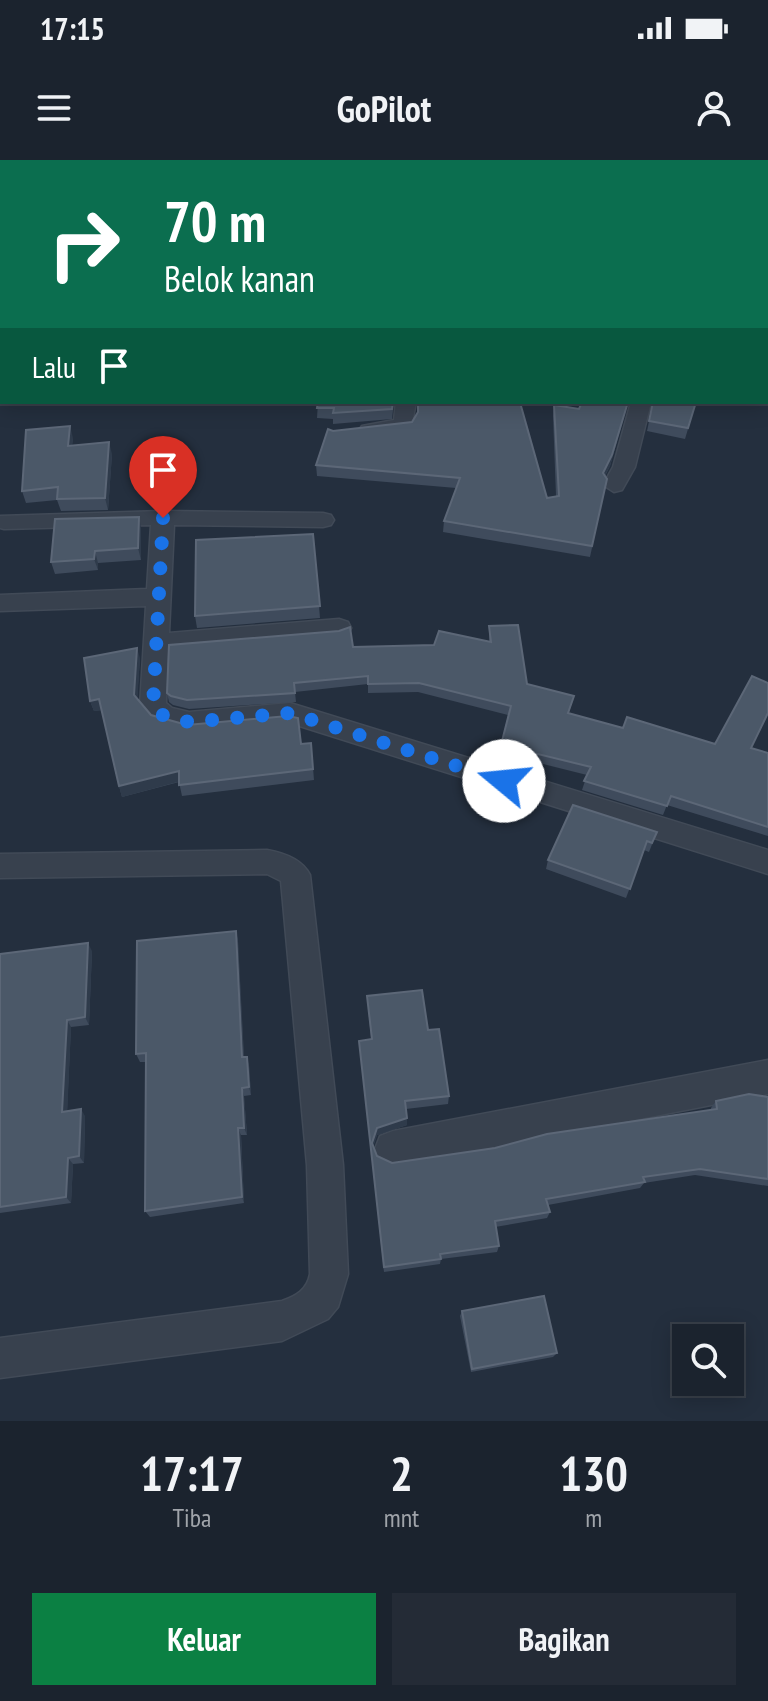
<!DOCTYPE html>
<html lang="id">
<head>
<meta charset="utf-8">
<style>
  :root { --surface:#1b232e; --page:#242b36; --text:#f1f3f6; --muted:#a0a4aa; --line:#39404a; --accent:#0b8043 }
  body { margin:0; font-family:"PT Sans Narrow",sans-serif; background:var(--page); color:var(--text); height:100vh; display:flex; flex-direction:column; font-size:30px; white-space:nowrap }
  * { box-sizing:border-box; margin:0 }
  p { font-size:26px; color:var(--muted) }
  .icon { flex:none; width:44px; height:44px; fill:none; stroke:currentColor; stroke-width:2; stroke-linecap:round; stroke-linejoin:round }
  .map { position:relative; height:1261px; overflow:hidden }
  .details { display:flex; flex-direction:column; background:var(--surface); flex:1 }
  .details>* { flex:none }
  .hud { position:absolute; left:0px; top:0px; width:768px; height:244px; box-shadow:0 4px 20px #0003,0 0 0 2px var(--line); background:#0b6e4f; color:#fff; overflow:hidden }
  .fabs { position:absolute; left:672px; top:1164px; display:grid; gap:16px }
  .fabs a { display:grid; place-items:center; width:72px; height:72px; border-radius:0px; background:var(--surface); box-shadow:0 4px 20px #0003,0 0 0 2px var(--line); font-size:40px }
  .pin { position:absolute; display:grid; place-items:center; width:68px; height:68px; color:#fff; margin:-82px -34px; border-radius:50% 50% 50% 0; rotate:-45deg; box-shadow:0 0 8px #0007 }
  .pin .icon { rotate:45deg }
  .me { position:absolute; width:88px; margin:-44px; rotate:287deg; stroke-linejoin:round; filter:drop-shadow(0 0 6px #0008) }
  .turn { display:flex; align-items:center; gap:28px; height:168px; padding:0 32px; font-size:36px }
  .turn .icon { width:104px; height:104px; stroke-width:2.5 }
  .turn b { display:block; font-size:56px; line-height:68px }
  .then { display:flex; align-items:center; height:76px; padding:0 32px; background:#0003; gap:16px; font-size:30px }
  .eta { display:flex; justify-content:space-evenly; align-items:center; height:136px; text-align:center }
  .eta b { font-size:48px; font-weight:700; line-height:56px }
  .button { display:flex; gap:16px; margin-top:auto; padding:16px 32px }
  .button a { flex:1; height:92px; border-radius:0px; background:var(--accent); color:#fff; font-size:32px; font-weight:700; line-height:92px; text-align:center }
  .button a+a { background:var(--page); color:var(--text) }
  .status { display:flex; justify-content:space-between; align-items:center; height:56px; padding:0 40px; background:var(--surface); direction:ltr }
  .status svg { height:22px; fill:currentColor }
  header { display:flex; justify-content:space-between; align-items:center; height:104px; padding:0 32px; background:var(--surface); font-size:36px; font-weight:700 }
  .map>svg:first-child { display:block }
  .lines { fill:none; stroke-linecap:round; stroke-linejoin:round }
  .minor-casing { stroke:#414a57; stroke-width:3 }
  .minor { fill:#38414e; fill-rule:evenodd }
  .wall { fill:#3f4b5c }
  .shaded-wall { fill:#2f3b4b }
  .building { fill:#4b5868; stroke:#5c6777; stroke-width:2 }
  .route { stroke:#1a73e8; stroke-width:14; stroke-dasharray:0 25.2 }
</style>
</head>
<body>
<div class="status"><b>17:15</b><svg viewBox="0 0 49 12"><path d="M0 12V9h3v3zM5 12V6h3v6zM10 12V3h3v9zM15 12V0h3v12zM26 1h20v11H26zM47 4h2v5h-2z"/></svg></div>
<header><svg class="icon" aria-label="menu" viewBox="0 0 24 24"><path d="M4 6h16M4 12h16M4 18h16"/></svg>GoPilot<svg class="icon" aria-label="person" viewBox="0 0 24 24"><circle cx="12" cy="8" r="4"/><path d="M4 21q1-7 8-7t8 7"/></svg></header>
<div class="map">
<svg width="768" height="1261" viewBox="0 0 768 1261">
  <rect width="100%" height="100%" fill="#242f3e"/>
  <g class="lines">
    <defs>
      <g id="minor">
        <polygon points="766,63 768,64 768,81 766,80"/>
        <rect x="0" y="70" width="2" height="10"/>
        <rect x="766" y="129" width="2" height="10"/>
        <polygon points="396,242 416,242 411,269 369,276 362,274 359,270 362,266 394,260"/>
        <polygon points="631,242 651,242 635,307 622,330 614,332 603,325 613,307"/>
        <polygon points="163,351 323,353 331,355 334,360 331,365 323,367 174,365 169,473 339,459 348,462 351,468 348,474 339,477 168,491 166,543 172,548 189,552 290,543 768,690 768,714 290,563 189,572 155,563 140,546 146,446 0,451 0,435 147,429 151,365 4,369 0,368 0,356"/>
        <path d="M267,690c17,3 35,9 43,25l33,290 5,109 -10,33 -10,12 -46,22 -282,37v-40l282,-37c14,-5 25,-11 28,-27l-3,-109 -26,-284 -14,-7 -267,4v-24z"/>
        <polygon points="768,900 768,934 393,1007 380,1002 375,989 380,976 393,971"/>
      </g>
    </defs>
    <use href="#minor" class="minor-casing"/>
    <use href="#minor" class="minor"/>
  </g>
  <g class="wall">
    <polygon points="0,0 33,0 31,2 2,2 2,8 0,8"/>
    <polygon points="415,0 768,0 768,23 766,23 766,2 416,2"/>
    <polygon points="318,242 394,242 392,259 333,264 333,259 317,258"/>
    <polygon points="582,242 628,242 610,306 605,316 607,319 590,397 443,372 444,361 456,328 317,316 316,305 333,271 412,262 418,253 521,246 547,338 556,336 553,256 554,245 579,249"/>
    <polygon points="653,242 696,242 685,279 647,271"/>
    <polygon points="711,242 730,242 729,245"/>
    <polygon points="73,278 72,285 112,294 108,350 61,351 57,340 26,343 22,331"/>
    <polygon points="141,368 141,400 98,403 98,410 55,414 51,402"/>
    <polygon points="313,374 320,458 197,468 195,456"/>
    <polygon points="489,466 527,524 574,536 569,553 623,568 715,584 751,588 768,593 768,676 667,645 663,655 582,630 587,615 499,593 508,555 418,532 368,533 368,524 295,532 296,542 189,549 173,545 169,542 167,533 353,487 434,485 489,481"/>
    <polygon points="140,498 137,539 151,555 187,565 301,584 311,583 314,620 182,636 179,622 122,637 119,626 102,550 94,551 90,541"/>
    <polygon points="657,672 649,692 644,690 626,738 546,709 548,700"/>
    <polygon points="236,771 238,781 244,897 249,905 251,935 244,936 247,975 241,975 244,1043 150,1057 145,1051 146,902 140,902 136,894"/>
    <polygon points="92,791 89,865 71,867 67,951 85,956 84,1003 73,1004 71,1043 0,1053 0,797"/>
    <polygon points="367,836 428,870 449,936 448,944 406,949 407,965 377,975 373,987 377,996 392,1003 495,988 711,950 711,948 716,941 768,937 768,1026 695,1015 644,1023 640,1028 548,1045 550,1052 547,1058 495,1067 499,1086 497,1092 441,1099 440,1104 384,1112 360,889 371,879"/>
    <polygon points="462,1151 557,1193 553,1197 471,1212 460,1156"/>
  </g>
  <g class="shaded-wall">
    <polygon points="628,242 610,306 600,324 603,313"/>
    <polygon points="70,266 73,278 71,297 68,286"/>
    <polygon points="109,282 112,294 108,350 105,338"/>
    <polygon points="139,357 141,368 141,400 138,388"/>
    <polygon points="95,391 98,403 98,410 94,399"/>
    <polygon points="137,488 140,498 137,546 134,535"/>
    <polygon points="99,539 103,550 94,551 90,541"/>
    <polygon points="179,611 181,621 122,637 119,626"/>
    <polygon points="236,771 238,781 244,905 242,897"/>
    <polygon points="88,783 92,791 89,865 85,857"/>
    <polygon points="67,860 71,867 67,959 62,952"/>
    <polygon points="247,897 249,905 251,935 249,927"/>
    <polygon points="242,928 244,936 247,975 244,968"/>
    <polygon points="81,949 85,956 84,1003 79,996"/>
    <polygon points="407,958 407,965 377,975 372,990 372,983 377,968"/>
    <polygon points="238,968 241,975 244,1043 242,1037"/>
    <polygon points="68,998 73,1004 71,1043 66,1037"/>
  </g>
  <g class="building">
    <polygon points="179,0 308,0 309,2 179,2"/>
    <polygon points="418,0 768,0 768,14 766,14 766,2 419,2"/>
    <rect x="766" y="82" width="2" height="28"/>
    <polygon points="766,138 768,141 768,166 766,166"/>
    <polygon points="766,179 768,183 766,197 768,198 768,229 766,229"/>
    <polygon points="318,242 393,242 392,249 333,253 334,248 317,248"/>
    <polygon points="418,242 521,242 521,246 547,338 559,336 554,245 579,249 582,242 628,242 612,295 603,313 607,319 592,386 444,361 460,318 316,305 328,269 333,271 412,262 418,252"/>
    <polygon points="653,242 696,242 688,268 649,261"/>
    <polygon points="70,266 68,286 109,282 105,338 57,339 58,327 22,331 26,270"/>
    <polygon points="139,357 138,388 95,391 94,399 51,402 55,359"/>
    <polygon points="313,374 320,446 195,456 196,380"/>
    <polygon points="518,465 527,524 574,536 568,553 623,568 627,557 715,584 752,516 768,523 768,553 751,588 768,593 768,667 671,636 667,646 584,621 591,607 501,585 511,546 419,523 368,524 368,516 294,523 295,533 187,540 171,536 167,533 169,485 339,471 350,467 353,487 434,485 439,471 491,482 489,466"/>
    <polygon points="137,488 134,535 151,555 187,565 288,556 298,558 301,584 311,583 313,609 179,625 179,611 119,626 99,539 90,541 84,498"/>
    <polygon points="573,645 657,672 652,683 647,681 630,729 548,700"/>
    <polygon points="236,771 242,897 247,897 249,927 242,928 244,968 238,968 242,1037 145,1051 146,893 136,894 137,781"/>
    <polygon points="88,783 85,857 67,860 62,952 81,949 79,996 68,998 66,1037 0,1047 0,794"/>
    <polygon points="422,830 428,870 439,869 449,936 405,941 407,958 377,968 372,983 377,996 392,1003 495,988 547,974 717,949 716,941 749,934 768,937 768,1019 700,1009 643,1017 645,1022 546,1039 550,1052 495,1061 499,1086 440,1094 441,1099 384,1107 359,881 372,879 367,836"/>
    <polygon points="544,1136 557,1193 472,1209 462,1151"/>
  </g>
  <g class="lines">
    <polyline class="route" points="163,358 153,546 164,556 189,562 290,553 504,621"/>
  </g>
</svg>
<div class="fabs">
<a><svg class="icon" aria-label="search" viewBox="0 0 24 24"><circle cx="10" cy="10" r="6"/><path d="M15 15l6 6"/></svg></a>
</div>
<div class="pin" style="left:163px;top:358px;background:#d93025"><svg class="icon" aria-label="arrive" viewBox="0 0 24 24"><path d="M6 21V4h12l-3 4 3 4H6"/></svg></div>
<svg class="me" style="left:504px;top:621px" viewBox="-20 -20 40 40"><circle r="19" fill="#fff"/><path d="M0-13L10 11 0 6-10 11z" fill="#1a73e8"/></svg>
<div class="hud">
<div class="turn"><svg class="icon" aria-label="right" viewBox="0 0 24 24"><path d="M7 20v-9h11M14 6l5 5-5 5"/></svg><div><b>70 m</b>Belok kanan</div></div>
<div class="then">Lalu<svg class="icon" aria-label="arrive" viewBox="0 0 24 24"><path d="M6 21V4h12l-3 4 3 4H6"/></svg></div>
</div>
</div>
<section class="details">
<div class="eta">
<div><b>17:17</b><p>Tiba</p></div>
<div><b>2</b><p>mnt</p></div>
<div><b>130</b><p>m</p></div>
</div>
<div class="button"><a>Keluar</a><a>Bagikan</a></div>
</section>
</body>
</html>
